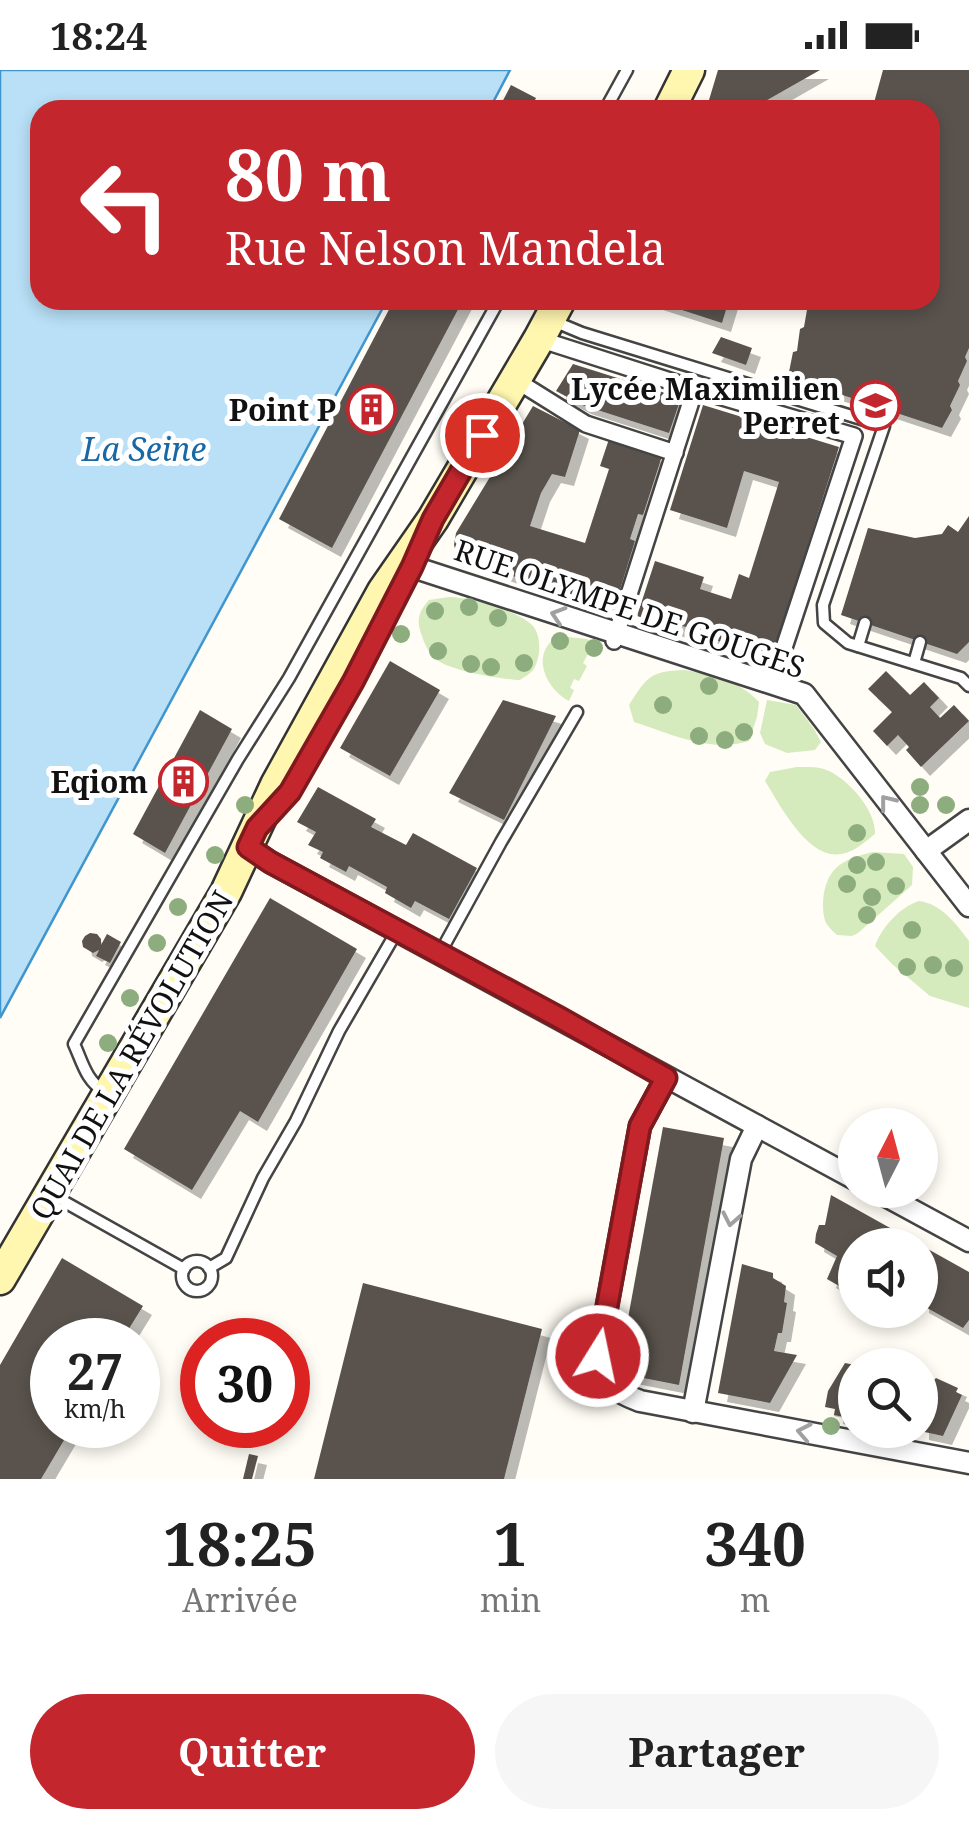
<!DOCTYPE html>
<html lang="fr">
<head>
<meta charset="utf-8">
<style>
  :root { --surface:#fff; --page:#f6f6f6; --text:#222; --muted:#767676; --accent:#c4262e }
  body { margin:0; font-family:"Noto Serif",serif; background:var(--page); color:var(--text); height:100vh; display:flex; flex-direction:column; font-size:38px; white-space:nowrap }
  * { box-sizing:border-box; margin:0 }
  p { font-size:32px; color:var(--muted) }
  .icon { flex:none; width:55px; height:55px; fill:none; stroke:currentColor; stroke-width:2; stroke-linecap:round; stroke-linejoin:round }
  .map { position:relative; height:1409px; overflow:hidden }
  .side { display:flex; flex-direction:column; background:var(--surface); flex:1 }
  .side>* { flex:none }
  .hud { position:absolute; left:30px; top:30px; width:910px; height:210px; border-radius:30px; box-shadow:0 5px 15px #0003; background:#c4262e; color:#fff; overflow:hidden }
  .needle { width:65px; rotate:6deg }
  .controls { position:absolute; left:838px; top:1038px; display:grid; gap:20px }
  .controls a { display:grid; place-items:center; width:100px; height:100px; border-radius:50%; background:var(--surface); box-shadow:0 5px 15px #0003; font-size:50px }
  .speed { position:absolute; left:30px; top:1248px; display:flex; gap:20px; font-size:50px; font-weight:700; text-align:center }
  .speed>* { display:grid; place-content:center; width:130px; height:130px; border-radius:50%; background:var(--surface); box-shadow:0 5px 15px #0003; line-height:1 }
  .speed small { font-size:25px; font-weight:400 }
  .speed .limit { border:15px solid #d22; background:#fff; color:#111 }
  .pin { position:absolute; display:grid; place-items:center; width:85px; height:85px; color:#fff; margin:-42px; border:5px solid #fff; border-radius:50%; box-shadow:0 2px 10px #0007 }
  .me { position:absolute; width:110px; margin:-55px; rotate:10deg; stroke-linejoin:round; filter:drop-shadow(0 0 8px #0008) }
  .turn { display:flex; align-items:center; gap:35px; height:210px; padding:0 30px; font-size:45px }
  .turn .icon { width:130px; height:130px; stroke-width:2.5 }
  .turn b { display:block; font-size:70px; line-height:85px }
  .eta { display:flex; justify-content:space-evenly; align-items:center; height:170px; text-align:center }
  .eta b { font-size:60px; font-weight:700; line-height:70px }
  .cta { display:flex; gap:20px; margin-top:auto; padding:20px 30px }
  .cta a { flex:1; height:115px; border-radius:60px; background:var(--accent); color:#fff; font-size:40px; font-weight:700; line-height:115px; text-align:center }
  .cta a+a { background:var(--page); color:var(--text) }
  .status { display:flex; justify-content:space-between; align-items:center; height:70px; padding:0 50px; background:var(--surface); direction:ltr }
  .status svg { height:28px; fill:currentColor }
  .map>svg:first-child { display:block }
  .green { fill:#d5ebbd }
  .water { fill:#b9e0f7; stroke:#3f96cf; stroke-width:2.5 }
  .building { fill:#5a524d; filter:url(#shadow) }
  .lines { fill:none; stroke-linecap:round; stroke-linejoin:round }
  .service-casing { stroke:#444; stroke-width:15 }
  .pedestrian-casing { stroke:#444; stroke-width:20 }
  .minor-casing { stroke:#444; stroke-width:25 }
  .secondary-casing { stroke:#333; stroke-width:35 }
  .service { stroke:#fff; stroke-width:10 }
  .pedestrian { stroke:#fff; stroke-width:15 }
  .minor { stroke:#fff; stroke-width:20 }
  .secondary { stroke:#fff6b0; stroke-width:30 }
  .tree { fill:#8dad7f }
  .oneway { stroke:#a0a0a0 }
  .route-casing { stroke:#7f191e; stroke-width:25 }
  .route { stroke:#c4262e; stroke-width:18 }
  .labels { text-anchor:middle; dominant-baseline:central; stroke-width:10; stroke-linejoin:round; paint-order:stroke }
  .poi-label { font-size:30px; font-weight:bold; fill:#111; stroke:#fff; text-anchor:end }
  .street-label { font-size:30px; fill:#111; stroke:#fff }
  .water-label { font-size:32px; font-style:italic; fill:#1768a6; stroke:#fff }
</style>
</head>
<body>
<div class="status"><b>18:24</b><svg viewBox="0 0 49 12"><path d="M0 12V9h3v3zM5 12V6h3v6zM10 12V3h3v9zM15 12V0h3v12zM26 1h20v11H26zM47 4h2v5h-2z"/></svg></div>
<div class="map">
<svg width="969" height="1409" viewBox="0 0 969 1409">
  <defs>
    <filter id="shadow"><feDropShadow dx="9" dy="9" stdDeviation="0" flood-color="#0004"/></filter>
  </defs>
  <rect width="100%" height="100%" fill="#fffdf5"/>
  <g class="green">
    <path d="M449,527c20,0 69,14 83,28 10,10 9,33 1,45 -3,4 -9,7 -13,10 -20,-1 -71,-9 -86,-22 -5,-5 -10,-15 -12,-22 -6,-15 -4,-24 7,-36z"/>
    <path d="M558,566l29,3 11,6 -5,11 -5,-2 -5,9 4,3 -8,15 -5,-2 -4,9 4,2 -5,11c-24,-13 -39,-48 -11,-65z"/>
    <path d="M684,600c27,4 56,11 75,32l-2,15 -8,24c-40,12 -77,-7 -115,-19l-5,-17c18,-28 21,-34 55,-35z"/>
    <polygon points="767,630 796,635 814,659 821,672 815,680 787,683 765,674 760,663"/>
    <path d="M797,697c10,0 23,-1 32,4 21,10 47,40 46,63 -10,8 -21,18 -34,20 -33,6 -61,-49 -76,-73l5,-9z"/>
    <path d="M872,782l32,2 9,13 -1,18 -54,48 -6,3 -15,-1c-2,-2 -9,-8 -11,-12 -6,-15 -3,-42 9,-54 10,-10 23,-13 37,-17z"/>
    <path d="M919,831c23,3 37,23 50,40v67l-39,-12 -38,-32 -17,-18c7,-19 25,-39 44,-45z"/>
  </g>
  <polygon class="water" points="0,0 510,0 489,40 40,40 40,230 387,230 0,948"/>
  <g class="building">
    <polygon points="718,0 820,0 762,33 760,40 706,40"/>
    <polygon points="883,0 969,0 969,278 965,287 967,291 958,311 960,315 950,336 952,340 942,358 788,307 793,282 797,281 800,259 804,257 808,234 812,230 930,230 930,40 872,40"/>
    <polygon points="511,15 536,28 530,40 498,40"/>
    <polygon points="394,230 463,230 332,478 279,449"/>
    <polygon points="651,230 729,230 722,253"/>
    <polygon points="721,267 752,278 746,295 712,283"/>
    <polygon points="573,294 681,328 669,363 582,335 556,321"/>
    <polygon points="703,335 839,377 772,588 696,564 697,560 679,555 678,559 637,546 655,491 704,507 700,519 731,529 739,504 749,508 779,412 744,401 727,458 670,440"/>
    <polygon points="533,336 580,360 565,407 552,404 541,423 530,456 585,473 609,399 600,396 609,369 662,386 643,445 638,444 630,469 635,471 614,539 460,489 457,485 454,475 456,463"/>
    <polygon points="969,446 969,572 957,584 841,545 868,458 915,468 942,464 948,455 958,462"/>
    <polygon points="390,591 440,620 390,706 340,678"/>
    <polygon points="886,601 910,625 924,612 939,628 930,637 940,648 954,635 969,651 921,697 906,680 909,677 898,665 887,676 873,661 892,642 868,619"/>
    <polygon points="503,630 556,646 504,750 449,723"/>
    <polygon points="200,640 232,659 165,783 133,764"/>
    <polygon points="318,717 376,749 371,757 406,775 413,763 477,798 449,849 415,831 411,838 385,823 387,817 349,796 346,802 320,788 323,782 308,775 316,762 297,752"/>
    <polygon points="270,828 357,879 258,1052 240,1041 192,1120 124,1079"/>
    <polygon points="90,863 97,864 101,869 101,875 107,864 121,872 110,893 96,886 99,880 93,883 83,877 82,871 85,866"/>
    <polygon points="663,1057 724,1068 679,1315 618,1303"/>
    <polygon points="831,1125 969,1202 969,1250 963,1258 920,1234 920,1175 855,1175 855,1232 850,1229 851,1223 827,1209 837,1186 815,1173 816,1164 819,1155 825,1155"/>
    <polygon points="62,1188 143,1236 122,1270 52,1270 52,1355 73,1355 41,1409 0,1409 0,1295"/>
    <polygon points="742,1194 773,1203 773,1208 786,1216 784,1232 787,1233 782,1263 778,1263 774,1281 797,1285 770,1333 718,1323"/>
    <polygon points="363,1213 542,1259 504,1409 314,1409"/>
    <polygon points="845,1293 855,1295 855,1349 834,1345 835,1339 825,1337 828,1321"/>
    <polygon points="920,1303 934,1310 936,1308 958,1318 956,1322 962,1325 943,1366 920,1361"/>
    <polygon points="249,1384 258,1386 252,1409 243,1409"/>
  </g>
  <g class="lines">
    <defs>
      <g id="service">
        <polyline points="605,40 627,0"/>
        <polyline points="551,250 582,263 884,356 823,535 824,553 848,573 961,608 969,616"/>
        <polyline points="858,576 865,553"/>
        <polyline points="914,593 920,572"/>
        <polyline points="440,883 501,772 577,642"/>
        <path d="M104,1021c-18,-10 -22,-30 -30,-47l164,-285 51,-81 210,-378"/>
        <polyline points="54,1126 184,1199"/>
        <circle cx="197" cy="1206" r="15"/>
        <polyline points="209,1198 226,1188 263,1108 296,1051 339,961 397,861"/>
      </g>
      <g id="pedestrian">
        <polyline points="539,269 695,319 854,366 772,614"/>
        <polyline points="514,309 586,354 675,383"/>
        <polyline points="614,571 695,319"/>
      </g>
      <g id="minor">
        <polyline points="413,497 804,624 969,836"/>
        <polyline points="248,777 270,792 855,1109"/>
        <polyline points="926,781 969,750"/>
        <path d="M666,1008l-26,48 -41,223c-3,31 14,42 41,52l329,62"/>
        <polyline points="875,1120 969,1171"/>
        <polyline points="693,1342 741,1089 757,1056"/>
      </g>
      <g id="secondary">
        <polyline points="669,40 689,0"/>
        <polyline points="0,1209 226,822 276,715 383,521 433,449 539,269 560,230"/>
      </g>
    </defs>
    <use href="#service" class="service-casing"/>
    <use href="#pedestrian" class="pedestrian-casing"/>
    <use href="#minor" class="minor-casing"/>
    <use href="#secondary" class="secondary-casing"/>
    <use href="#service" class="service"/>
    <use href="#pedestrian" class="pedestrian"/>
    <use href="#minor" class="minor"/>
    <use href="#secondary" class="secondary"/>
  </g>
  <g class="tree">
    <circle cx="469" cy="537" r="9"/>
    <circle cx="435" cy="541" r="9"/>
    <circle cx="498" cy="548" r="9"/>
    <circle cx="401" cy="564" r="9"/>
    <circle cx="560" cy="571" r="9"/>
    <circle cx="594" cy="578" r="9"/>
    <circle cx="438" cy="581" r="9"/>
    <circle cx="524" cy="593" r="9"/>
    <circle cx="471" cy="594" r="9"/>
    <circle cx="491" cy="597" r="9"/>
    <circle cx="709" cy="616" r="9"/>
    <circle cx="663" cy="635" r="9"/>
    <circle cx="744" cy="662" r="9"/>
    <circle cx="699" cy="666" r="9"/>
    <circle cx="725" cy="670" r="9"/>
    <circle cx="920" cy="717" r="9"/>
    <circle cx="245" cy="735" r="9"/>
    <circle cx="920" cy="735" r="9"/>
    <circle cx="946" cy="735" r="9"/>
    <circle cx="857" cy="763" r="9"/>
    <circle cx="215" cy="785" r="9"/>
    <circle cx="876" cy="792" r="9"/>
    <circle cx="857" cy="795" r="9"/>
    <circle cx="847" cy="814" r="9"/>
    <circle cx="896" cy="816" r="9"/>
    <circle cx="872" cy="827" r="9"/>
    <circle cx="178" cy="837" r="9"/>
    <circle cx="867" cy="845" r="9"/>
    <circle cx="912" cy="860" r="9"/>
    <circle cx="157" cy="873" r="9"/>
    <circle cx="933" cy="895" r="9"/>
    <circle cx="907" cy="897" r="9"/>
    <circle cx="954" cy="898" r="9"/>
    <circle cx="130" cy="928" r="9"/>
    <circle cx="108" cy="973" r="9"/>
    <circle cx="831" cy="1356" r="9"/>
  </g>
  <defs><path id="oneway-chevron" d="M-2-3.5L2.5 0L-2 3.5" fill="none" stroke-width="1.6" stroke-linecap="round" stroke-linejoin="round" transform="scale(2.5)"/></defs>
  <g class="oneway">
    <use href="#oneway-chevron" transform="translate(558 545) rotate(-162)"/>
    <use href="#oneway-chevron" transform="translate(887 732) rotate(-128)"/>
    <use href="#oneway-chevron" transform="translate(731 1149) rotate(101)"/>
    <use href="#oneway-chevron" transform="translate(804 1362) rotate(-169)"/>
  </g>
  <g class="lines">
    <defs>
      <polyline id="route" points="482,365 433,449 412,497 353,612 290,722 257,758 248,777 270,792 560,948 666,1008 640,1056 598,1286"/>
    </defs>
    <use href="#route" class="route-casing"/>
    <use href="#route" class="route"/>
  </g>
  <defs>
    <symbol id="school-ring" viewBox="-11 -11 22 22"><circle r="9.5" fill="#fff" stroke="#c4262e" stroke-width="1.5"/><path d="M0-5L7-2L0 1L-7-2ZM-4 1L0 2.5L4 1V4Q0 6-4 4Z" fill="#c4262e"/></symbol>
    <symbol id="building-ring" viewBox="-11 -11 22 22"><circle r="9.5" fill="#fff" stroke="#c4262e" stroke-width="1.5"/><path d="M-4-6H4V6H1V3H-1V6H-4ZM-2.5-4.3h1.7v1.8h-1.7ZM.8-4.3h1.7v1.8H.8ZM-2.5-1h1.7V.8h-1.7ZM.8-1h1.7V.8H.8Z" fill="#c4262e"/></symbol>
  </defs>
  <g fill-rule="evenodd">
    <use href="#school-ring" x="848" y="308" width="55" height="55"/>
    <use href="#building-ring" x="344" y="312" width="55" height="55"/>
    <use href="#building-ring" x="156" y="684" width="55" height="55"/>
  </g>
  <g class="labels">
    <g class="poi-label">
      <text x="840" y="318">Lycée Maximilien<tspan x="840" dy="34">Perret</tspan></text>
      <text x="336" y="339">Point P</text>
      <text x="148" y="711">Eqiom</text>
    </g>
    <g class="street-label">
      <text transform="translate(630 538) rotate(19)">RUE OLYMPE DE GOUGES</text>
      <text transform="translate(131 985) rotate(-60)">QUAI DE LA RÉVOLUTION</text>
    </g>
    <g class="water-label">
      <text x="144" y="378">La Seine</text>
    </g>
  </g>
</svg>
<div class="controls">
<a><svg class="needle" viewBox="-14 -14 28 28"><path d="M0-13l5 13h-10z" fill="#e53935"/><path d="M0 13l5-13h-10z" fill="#767676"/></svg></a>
<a><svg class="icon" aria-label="sound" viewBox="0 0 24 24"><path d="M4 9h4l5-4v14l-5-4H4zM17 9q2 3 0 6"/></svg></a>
<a><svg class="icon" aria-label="search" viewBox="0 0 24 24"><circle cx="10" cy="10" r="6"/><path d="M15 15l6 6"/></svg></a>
</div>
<div class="speed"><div>27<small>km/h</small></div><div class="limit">30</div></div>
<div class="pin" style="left:482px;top:365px;background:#d93025"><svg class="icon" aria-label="arrive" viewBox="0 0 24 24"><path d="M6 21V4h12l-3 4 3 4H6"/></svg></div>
<svg class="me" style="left:598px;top:1286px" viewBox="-20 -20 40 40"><circle r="17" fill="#c4262e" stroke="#fff" stroke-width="3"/><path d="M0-11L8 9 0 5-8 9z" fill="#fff"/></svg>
<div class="hud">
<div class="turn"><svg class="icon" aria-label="left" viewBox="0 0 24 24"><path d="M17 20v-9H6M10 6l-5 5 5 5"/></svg><div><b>80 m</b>Rue Nelson Mandela</div></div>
</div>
</div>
<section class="side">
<div class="eta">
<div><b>18:25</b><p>Arrivée</p></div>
<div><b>1</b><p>min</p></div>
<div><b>340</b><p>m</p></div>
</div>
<div class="cta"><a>Quitter</a><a>Partager</a></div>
</section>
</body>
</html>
